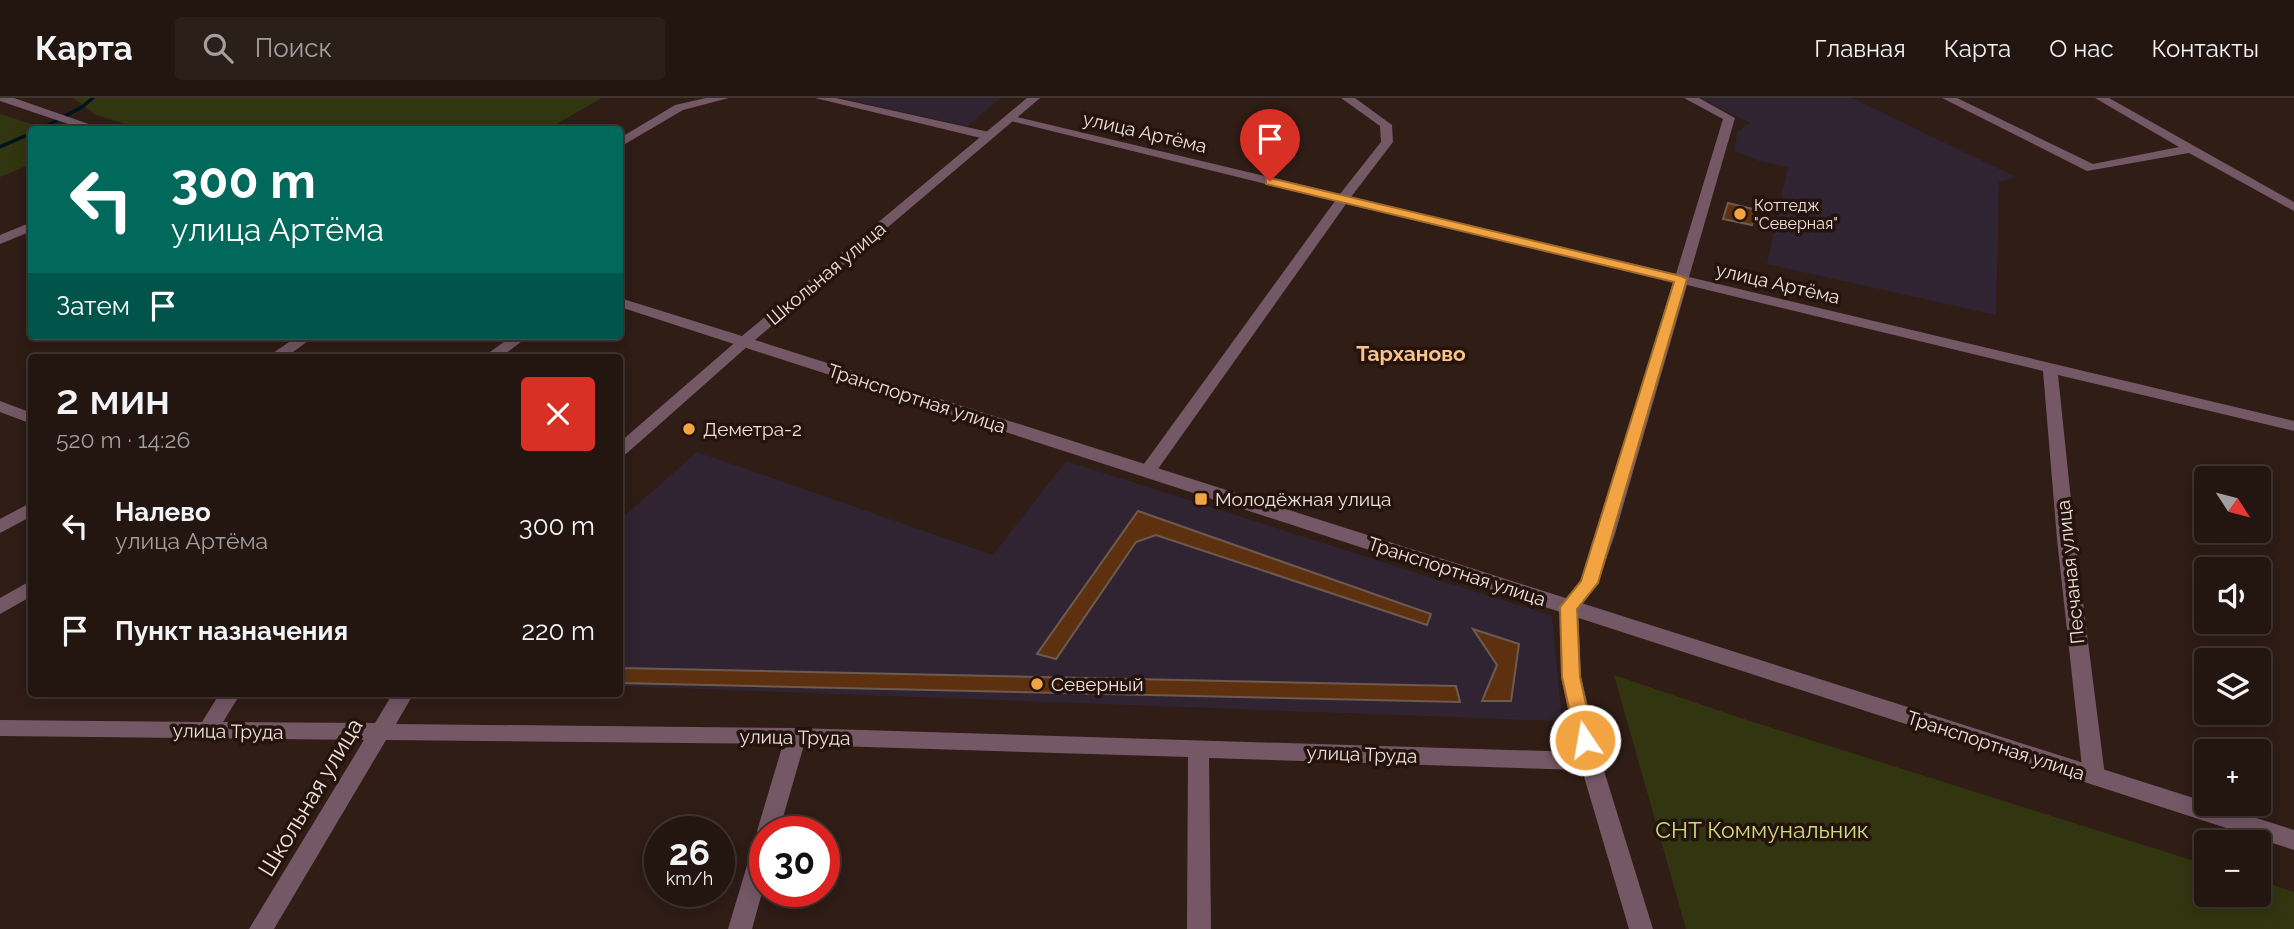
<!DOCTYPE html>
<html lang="ru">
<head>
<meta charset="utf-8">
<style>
  :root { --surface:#231610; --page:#2b1f19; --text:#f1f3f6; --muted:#a39f9f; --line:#403530 }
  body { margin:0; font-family:Raleway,sans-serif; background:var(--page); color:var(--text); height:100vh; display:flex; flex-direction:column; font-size:26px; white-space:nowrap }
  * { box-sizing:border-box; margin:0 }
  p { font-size:23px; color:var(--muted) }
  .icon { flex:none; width:38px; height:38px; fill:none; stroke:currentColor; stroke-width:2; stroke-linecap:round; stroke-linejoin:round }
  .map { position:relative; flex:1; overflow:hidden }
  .side { position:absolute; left:28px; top:256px; width:595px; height:343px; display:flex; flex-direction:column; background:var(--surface); border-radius:7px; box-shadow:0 4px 18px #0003,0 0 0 2px var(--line) }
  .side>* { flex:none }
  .top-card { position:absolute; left:28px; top:28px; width:595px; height:214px; border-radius:7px; box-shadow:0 4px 18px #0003,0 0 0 2px var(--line); background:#00695c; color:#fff; overflow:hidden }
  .needle { width:46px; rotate:126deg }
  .controls { position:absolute; left:2194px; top:368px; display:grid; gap:14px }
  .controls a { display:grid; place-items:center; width:77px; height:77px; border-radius:7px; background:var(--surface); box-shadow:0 4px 18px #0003,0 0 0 2px var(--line); font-size:35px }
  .speed { position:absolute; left:644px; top:718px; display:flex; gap:14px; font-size:35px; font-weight:700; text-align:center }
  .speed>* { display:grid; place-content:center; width:91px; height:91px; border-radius:50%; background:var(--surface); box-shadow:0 4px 18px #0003,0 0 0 2px var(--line); line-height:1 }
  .speed small { font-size:18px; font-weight:400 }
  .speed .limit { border:10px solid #d22; background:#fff; color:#111 }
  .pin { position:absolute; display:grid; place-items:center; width:60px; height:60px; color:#fff; margin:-72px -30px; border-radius:50% 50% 50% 0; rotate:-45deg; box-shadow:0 0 7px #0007 }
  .pin .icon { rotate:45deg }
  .me { position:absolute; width:77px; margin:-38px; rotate:348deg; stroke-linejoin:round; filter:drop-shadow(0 0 5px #0008) }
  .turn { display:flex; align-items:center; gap:24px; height:147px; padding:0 28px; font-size:32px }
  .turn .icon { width:91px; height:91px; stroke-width:2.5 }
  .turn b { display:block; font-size:49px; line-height:60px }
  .then { display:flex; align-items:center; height:66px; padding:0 28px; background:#0003; gap:14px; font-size:26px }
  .round { display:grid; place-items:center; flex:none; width:74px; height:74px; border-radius:7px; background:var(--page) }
  .head { display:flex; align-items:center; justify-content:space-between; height:119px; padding:0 28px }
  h1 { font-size:42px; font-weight:600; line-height:52px }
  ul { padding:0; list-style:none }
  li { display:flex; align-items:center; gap:21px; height:105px; padding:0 28px }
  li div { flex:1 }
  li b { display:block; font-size:26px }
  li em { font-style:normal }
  header { display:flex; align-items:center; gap:42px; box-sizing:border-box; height:98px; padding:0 35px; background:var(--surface); border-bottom:2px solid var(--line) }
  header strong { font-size:33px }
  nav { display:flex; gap:38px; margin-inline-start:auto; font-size:24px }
  .search { width:490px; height:63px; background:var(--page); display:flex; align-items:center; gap:18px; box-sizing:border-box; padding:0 24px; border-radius:7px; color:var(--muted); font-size:26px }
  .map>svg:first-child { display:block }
  .industrial { fill:#312432 }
  .green { fill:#313610 }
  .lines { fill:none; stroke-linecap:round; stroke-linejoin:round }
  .stream { stroke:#001320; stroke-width:3.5 }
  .building { fill:#5d3110; stroke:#6e5b4f; stroke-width:2 }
  .minor { fill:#755866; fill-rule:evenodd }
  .tertiary { fill:#755866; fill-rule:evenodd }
  .route { fill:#f3a442; stroke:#9e6b2b; stroke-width:2 }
  .poi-dot { fill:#f3a442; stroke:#25140d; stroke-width:2.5 }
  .labels { text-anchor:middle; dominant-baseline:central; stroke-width:7; stroke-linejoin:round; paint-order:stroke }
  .far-poi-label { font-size:16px; fill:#eee1dc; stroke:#25140d; text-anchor:start }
  .street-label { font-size:19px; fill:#eee1dc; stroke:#25140d }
  .poi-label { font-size:19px; fill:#eee1dc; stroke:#25140d; text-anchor:start }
  .neighbourhood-label { font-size:21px; font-weight:bold; fill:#fbc487; stroke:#25140d }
  .near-street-label { font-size:23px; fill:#eee1dc; stroke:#25140d }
  .near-park-label { font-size:23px; fill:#cfdd78; stroke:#25140d }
</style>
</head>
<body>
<header>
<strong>Карта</strong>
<div class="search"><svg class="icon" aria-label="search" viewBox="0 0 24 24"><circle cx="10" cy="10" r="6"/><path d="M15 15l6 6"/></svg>Поиск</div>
<nav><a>Главная</a><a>Карта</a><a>О нас</a><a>Контакты</a></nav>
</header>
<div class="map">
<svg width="2294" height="831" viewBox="0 0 2294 831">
  <rect width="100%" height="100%" fill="#2f1d16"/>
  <g class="industrial">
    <polygon points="840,0 1001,0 967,28"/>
    <polygon points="1700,0 1852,0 2016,79 1999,84 1996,217 1767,166 1788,69 1759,63 1735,53 1737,34 1750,25"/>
    <polygon points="697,354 993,457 1066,363 1552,518 1562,623 620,588 620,422"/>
  </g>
  <g class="green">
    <polygon points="73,0 602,0 546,32 141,31 96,17"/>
    <polygon points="0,16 46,31 32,32 31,66 0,79"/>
    <polygon points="1614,577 1747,622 2207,767 2207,796 2259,796 2259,783 2294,794 2294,831 1686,831"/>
  </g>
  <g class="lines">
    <g class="stream">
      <polyline points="39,32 82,9 93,0"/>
      <polyline points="0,49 32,35"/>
    </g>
  </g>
  <g class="building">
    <polygon points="1728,105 1757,112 1752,127 1723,121"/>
    <polygon points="1138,413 1431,516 1427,527 1156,437 1136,444 1056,561 1037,556"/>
    <polygon points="1473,531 1519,546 1511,603 1482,603 1497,567"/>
    <polygon points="620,570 1456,588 1460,604 620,585"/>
  </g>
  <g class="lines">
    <g class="minor">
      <polygon points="706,0 729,0 683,12 620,49 620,40 675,7"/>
      <polygon points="815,0 836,0 989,34 995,38 989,42"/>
      <polygon points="1341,0 1355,0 1392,27 1393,44 1351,99 1676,176 1723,21 1684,0 1699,0 1735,20 1689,179 2294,323 2294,333 2058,277 2075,441 2105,678 2102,684 2094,687 2086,684 2083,678 2057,441 2043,273 1687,187 1615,436 1598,485 1578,511 1581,579 1601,663 1653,831 1629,831 1582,672 1209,660 1211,831 1187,831 1188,659 804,647 779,733 765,733 765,784 752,831 728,831 754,744 759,737 757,733 783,646 386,642 274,831 249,831 364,642 0,638 0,622 202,624 220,595 241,595 223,624 375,625 393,595 414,595 396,626 796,630 1577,654 1561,579 1560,509 1581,482 1597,436 1673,184 1346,106 1153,378 1147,380 1139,374 1141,370 1335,103 1003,21 1009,17 1340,96 1381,44 1380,28"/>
      <polygon points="1942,0 1957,0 2093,66 2179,49 2095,0 2109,0 2294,104 2294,113 2189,55 2087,73"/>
      <polygon points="32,124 32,133 0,146 0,137"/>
      <polygon points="298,238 315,238 286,259 267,259"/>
      <polygon points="512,238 529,238 501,259 483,259"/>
      <polygon points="744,239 749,241 752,244 749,247 626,356 620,357 620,344 739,241"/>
      <polygon points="0,303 32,315 32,326 0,314"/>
      <polygon points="32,404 32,418 0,435 0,421"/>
      <polygon points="32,482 32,498 0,516 0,500"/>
    </g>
    <g class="tertiary">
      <polygon points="0,0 14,0 106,32 86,32 0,3"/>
      <polygon points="1027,0 1040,0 755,242 2294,732 2294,752 620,209 620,200 742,238"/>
    </g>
  </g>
  <polygon class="route" points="1270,80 1681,178 1687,181 1598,485 1577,511 1580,579 1594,642 1592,647 1585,650 1578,647 1576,642 1562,579 1560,509 1581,483 1674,184 1266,86 1266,81"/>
  <g class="poi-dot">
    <circle cx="1740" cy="116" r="7"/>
    <circle cx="689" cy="331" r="7"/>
    <rect x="1194" y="394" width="14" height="14" rx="3.5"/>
    <circle cx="1037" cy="586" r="7"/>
  </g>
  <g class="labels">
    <g class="far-poi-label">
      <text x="1754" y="107">Коттедж<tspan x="1754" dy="18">"Северная"</tspan></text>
    </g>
    <g class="street-label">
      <text transform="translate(1145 34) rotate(13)">улица Артёма</text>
      <text transform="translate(826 175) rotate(-40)">Школьная улица</text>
      <text transform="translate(1778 185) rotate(13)">улица Артёма</text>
      <text transform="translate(917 300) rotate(18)">Транспортная улица</text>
      <text transform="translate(1457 473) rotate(18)">Транспортная улица</text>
      <text transform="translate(2070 474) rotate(-96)">Песчаная улица</text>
      <text transform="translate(228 633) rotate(1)">улица Труда</text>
      <text transform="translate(795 639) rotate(1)">улица Труда</text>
      <text transform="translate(1996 647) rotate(18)">Транспортная улица</text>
      <text transform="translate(1362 656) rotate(2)">улица Труда</text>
    </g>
    <g class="poi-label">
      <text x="703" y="331">Деметра-2</text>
      <text x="1215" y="401">Молодёжная улица</text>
      <text x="1051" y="586">Северный</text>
    </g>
    <g class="neighbourhood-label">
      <text x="1411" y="255">Тарханово</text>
    </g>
    <g class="near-street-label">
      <text transform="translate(310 699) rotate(-59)">Школьная улица</text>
    </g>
    <g class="near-park-label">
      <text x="1762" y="731">СНТ Коммунальник</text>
    </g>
  </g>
</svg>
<div class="controls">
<a><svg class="needle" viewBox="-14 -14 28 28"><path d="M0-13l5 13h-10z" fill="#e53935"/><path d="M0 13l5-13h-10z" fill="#a39f9f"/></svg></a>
<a><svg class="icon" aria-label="sound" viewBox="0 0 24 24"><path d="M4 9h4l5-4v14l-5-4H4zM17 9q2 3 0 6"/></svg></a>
<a><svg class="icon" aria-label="layers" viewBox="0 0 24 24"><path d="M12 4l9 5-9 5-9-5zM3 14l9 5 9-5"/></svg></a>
<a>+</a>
<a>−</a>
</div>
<div class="speed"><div>26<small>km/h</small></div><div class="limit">30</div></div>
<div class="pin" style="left:1270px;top:83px;background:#d93025"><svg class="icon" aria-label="arrive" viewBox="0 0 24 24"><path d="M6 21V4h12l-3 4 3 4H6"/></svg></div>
<svg class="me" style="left:1585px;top:642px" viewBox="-20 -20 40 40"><circle r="17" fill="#f3a442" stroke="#fff" stroke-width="3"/><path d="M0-11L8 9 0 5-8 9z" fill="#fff"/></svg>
<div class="top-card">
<div class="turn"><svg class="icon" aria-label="left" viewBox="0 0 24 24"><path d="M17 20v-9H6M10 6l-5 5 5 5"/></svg><div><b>300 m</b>улица Артёма</div></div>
<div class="then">Затем<svg class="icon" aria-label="arrive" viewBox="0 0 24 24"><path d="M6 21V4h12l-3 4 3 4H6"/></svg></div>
</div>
<section class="side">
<div class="head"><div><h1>2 мин</h1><p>520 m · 14:26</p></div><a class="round" style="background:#d93025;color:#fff"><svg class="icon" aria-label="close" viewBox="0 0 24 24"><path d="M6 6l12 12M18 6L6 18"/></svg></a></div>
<ul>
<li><svg class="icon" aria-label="left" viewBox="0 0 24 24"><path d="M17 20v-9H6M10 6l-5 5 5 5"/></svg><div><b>Налево</b><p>улица Артёма</p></div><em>300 m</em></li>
<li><svg class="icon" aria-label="arrive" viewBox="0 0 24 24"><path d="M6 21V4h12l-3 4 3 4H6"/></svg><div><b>Пункт назначения</b></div><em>220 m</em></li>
</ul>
</section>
</div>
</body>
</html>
